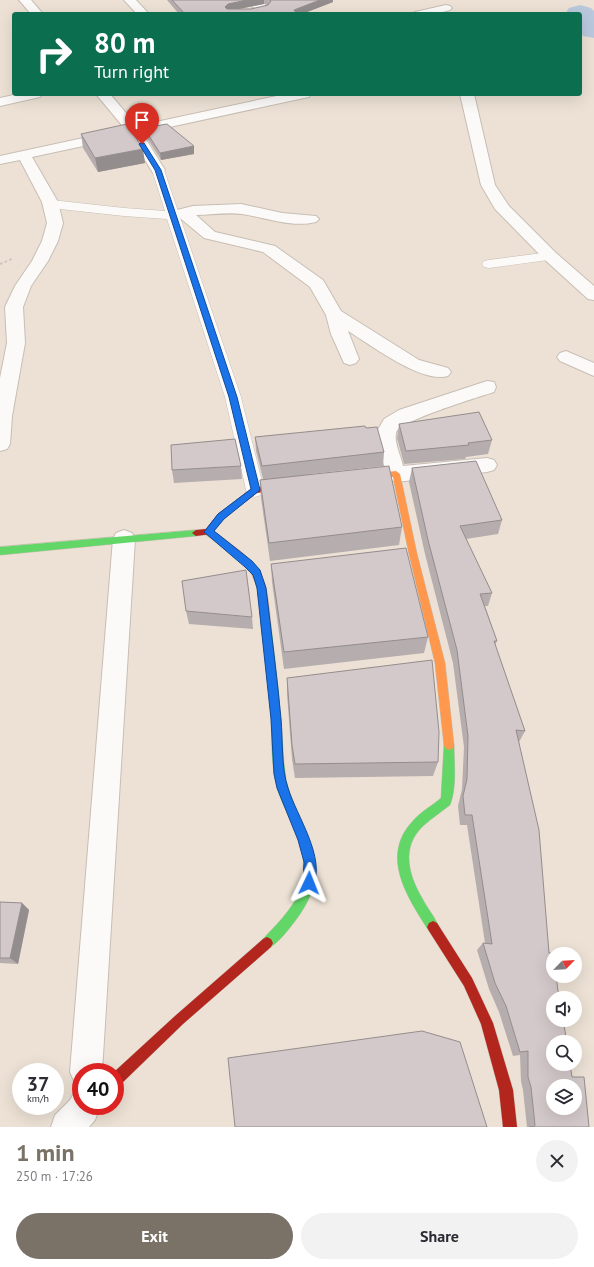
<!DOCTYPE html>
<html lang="en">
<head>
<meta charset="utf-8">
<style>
  :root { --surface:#fff; --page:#f2f2f3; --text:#2b2b33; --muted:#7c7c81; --accent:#7a7167 }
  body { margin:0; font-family:"PT Sans",sans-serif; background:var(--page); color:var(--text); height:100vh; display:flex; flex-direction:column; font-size:15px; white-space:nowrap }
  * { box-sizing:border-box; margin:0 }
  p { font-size:13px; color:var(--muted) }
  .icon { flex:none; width:22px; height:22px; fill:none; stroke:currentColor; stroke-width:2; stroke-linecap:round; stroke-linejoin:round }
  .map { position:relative; height:1127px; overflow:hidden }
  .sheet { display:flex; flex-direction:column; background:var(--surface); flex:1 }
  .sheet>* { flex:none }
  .hud { position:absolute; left:12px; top:12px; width:570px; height:84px; border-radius:4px; box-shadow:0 4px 16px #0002; background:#0b6e4f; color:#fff; overflow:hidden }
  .needle { width:26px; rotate:65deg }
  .tools { position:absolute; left:546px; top:947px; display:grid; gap:8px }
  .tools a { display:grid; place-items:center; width:36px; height:36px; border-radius:50%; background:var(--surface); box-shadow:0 4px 16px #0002; font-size:20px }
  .speed { position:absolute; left:12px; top:1063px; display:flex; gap:8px; font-size:20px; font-weight:700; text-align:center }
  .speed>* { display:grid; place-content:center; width:52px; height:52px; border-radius:50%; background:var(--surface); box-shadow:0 4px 16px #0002; line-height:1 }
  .speed small { font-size:10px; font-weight:400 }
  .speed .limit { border:6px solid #d22; background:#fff; color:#111 }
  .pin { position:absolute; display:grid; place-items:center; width:34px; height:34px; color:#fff; margin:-41px -17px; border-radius:50% 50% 50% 0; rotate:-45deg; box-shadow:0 0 4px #0007 }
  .pin .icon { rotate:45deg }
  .me { position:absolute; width:44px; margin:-22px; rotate:2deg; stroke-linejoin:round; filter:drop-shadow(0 0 3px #0008) }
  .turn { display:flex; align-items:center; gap:14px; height:84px; padding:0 16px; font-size:18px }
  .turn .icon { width:52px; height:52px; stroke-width:2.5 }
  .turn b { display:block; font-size:28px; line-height:34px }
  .round { display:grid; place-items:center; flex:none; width:42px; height:42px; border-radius:21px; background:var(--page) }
  .head { display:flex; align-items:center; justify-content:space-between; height:68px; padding:0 16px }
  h1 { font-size:24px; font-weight:700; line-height:30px; color:var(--accent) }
  .action { display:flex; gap:8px; margin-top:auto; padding:8px 16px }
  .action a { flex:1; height:46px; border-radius:24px; background:var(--accent); color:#fff; font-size:16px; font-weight:700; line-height:46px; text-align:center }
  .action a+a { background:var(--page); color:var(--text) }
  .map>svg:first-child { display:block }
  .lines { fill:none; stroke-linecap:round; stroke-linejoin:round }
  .river { fill:#bac8dd; fill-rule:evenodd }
  .lane-casing { stroke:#c7beb4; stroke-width:1 }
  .street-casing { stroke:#c7beb4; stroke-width:2 }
  .fast-casing { stroke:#c7beb4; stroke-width:1 }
  .slow-casing { stroke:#c7beb4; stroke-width:1 }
  .jam-casing { stroke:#c7beb4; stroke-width:1 }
  .path { stroke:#c9c5c1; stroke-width:2; stroke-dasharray:2.5 2.5; stroke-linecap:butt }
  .lane { fill:#fcfaf9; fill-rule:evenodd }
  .street { fill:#fcfaf9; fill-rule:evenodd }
  .fast { fill:#63d668; fill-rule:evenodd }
  .slow { fill:#ff974d; fill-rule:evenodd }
  .jam { fill:#b3261e; fill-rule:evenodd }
  .wall { fill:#b6adae; fill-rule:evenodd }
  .shaded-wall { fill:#948d8d }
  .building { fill:#d4c9ca; stroke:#948d8d; fill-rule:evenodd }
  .route { fill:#1a73e8; stroke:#114b97 }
</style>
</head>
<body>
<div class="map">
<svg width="594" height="1127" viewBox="0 0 594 1127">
  <rect width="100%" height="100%" fill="#ece1d4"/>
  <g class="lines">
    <polygon class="river" points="580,5 591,8 594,11 594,38 583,36 580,32 580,14 565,14 569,8"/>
    <defs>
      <g id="lane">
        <polygon points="158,166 162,167 164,170 241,397 264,490 261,495 255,497 249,495 246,490 225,397 167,219 124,216 51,208 46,207 44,204 46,201 51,200 124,208 165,211 152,170 154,167"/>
        <polygon points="550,252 555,253 557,256 555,259 489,268 484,267 482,264 484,261 489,260"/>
      </g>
      <g id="street">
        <polygon points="19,0 31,0 43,14 31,14"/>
        <polygon points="124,0 136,0 149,14 137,14"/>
        <polygon points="242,0 257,0 280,12 282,14 267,14 244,2"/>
        <polygon points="446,5 450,6 452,8 450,10 435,14 413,14 415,12"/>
        <polygon points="18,94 42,94 40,97 0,106 0,98"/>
        <polygon points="96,94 110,94 137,126 286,94 311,94 309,97 304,98 142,133 165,170 163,173 158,174 153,173 130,136 32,157 58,202 63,223 58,241 48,261 31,286 23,307 25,343 12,416 10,444 7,449 0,451 0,378 7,343 5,307 15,286 32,261 42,241 47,223 42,202 20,160 0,164 0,156 125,129"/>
        <polygon points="460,94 474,94 495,185 509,206 556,253 594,286 594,300 588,299 544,259 495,209 481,185"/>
        <path d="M241,204l41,9 34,3 3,3 -3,3c-24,6 -49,-4 -74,-8 -14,-2 -32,1 -46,1l19,17 60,14 48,34 18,31 78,49 29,8 3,4 -3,4c-26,8 -77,-31 -100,-45l11,28 -3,4 -6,2 -6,-2 -13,-29 -5,-19 -16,-28 -47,-35 -59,-14 -24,-20 -6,2 -5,-2 -3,-3 3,-3 24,-6z"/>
        <polygon points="566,351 594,363 594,376 560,361 557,357 560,353"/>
        <path d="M487,381l7,1 2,5 -2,5c-15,5 -96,29 -98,41 -2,10 5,23 7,33l84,-8 7,2 3,5 -3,5 -7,2 -91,10 -7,-3 -12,-34 -1,-12 8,-14 15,-9z"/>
        <polygon points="124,530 132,533 135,539 102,1072 81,1072 81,1086 75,1083 70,1072 113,539 116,533"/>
        <polygon points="81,1091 81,1106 100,1106 95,1120 89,1127 51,1127 55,1115 70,1100 73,1095"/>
      </g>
      <g id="fast">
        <polygon points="196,530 200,533 196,536 0,555 0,547"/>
        <path d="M266,621l3,1 2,3 8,71 5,67 2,17c15,57 53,83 9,141 -7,9 -17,23 -28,28l-4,-2 -2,-4 2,-4c17,-18 39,-39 41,-65 3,-35 -23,-63 -29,-95 -4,-21 -3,-42 -4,-64 -2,-30 -6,-60 -10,-90l2,-3z"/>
        <path d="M449,740l4,2 1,3c0,19 3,42 -4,60 -9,7 -18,13 -27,21 -22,21 -15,48 -1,72 5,10 13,19 17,29l-2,4 -4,2 -4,-2c-21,-33 -49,-74 -17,-109 8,-10 20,-16 29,-24l3,-53 1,-3z"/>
      </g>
      <g id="slow">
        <polygon points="396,471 400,474 417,554 445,663 454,745 453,748 449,750 445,748 444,745 435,663 409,554 393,477 361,481 357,478 361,475"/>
        <path d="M208,529c8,2 16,10 23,15 37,27 35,38 40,81l-2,3 -3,1 -3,-1 -2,-3c-1,-16 -1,-34 -8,-48 -7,-17 -34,-32 -48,-43l-1,-2z"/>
      </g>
      <g id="jam">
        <polygon points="290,483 293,484 294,486 293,488 257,493 224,518 211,534 196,536 192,533 196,530 206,529 218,514 252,488"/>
        <polygon points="433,921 437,923 472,978 493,1023 513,1090 517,1127 503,1127 499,1090 481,1024 464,986 429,931 427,927 429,923"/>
        <polygon points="267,937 271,939 273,943 271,947 183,1024 120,1085 115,1087 114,1072 175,1016 263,939"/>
      </g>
    </defs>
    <use href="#lane" class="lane-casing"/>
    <use href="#street" class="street-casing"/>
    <use href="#fast" class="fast-casing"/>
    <use href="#slow" class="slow-casing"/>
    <use href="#jam" class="jam-casing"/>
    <polyline class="path" points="0,264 12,259"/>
    <use href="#lane" class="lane"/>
    <use href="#street" class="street"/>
    <use href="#fast" class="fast"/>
    <use href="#slow" class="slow"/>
    <use href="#jam" class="jam"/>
  </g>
  <g class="wall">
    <path d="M167,0h166v2l-31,12h-123zM264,4l4,1 -17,4h-13z"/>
    <polygon points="144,128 194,146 194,154 161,160 145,135"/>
    <polygon points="81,134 145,163 98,172 83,148"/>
    <polygon points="399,424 492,440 488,454 466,457 465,459 404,464 397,438"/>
    <polygon points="366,428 384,452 383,466 310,474 402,527 399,545 270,561 261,498 260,480 263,479 256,451 255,437"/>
    <polygon points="241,466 242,479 174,483 172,470"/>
    <polygon points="412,468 502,520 498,534 466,539 492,593 488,606 485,606 497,641 495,645 525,731 519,742 549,953 572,1077 589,1127 527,1127 523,1090 521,1081 520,1055 513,1056 499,1012 489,989 477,950 483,943 485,943 467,825 460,825 458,806 462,789 464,747 453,663 425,554 409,482"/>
    <polygon points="271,564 428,637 424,653 284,669 272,582"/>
    <polygon points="186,611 252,617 253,629 189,624"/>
    <polygon points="287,678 438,762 433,776 295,778 292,759 287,694"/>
    <polygon points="0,902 22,903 29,910 18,964 0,963"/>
  </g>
  <g class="shaded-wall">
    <polygon points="247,0 264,0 264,4 229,11 225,7 228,4"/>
    <polygon points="320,0 333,0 333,2 302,14 294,14 294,10"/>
    <polygon points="194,146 194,154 161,160 160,153"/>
    <polygon points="143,149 145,163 98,172 95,158"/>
    <polygon points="22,903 29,910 18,964 10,958"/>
  </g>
  <g class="building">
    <polygon points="172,0 247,0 228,4 225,7 227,9 251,9 268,5 271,1 270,0 320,0 294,10 297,14 185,14"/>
    <polygon points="127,124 143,149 95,158 81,134"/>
    <polygon points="167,124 194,146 160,153 144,128"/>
    <polygon points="479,412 492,440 468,443 469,445 406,451 399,424"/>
    <polygon points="365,426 366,428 377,427 384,452 262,466 255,437"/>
    <polygon points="235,439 241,466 172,470 171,445"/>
    <path d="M476,461l26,59 -42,6 32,67 -12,1 17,47h-3l31,90 -9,-1 23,100 10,123h3l1,7v16h3l3,22h-6v22h10l4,22h-14v22h17l2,13h12l5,50h-60h5l1,-2 -4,-38 -3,-10v-26l-8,1 -14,-46 -11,-23 -12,-40 9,1 -20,-129h-7l-2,-19 4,-17 1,-43 -11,-86 -29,-110 -16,-72zM553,1086h22v22h-22z"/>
    <polygon points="389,466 402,527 269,543 260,480"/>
    <polygon points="406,548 428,637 284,652 271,564"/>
    <polygon points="246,570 252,617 186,611 182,581"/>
    <polygon points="432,660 439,732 438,762 295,764 292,745 287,678"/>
    <polygon points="0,902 22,903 10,958 0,958"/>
    <polygon points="422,1031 460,1042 487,1127 235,1127 228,1058"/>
  </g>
  <path class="route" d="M140,143h4l17,27 76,227 23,93 -36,29 -10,12 38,30 8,9 6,18c5,43 11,87 15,131 2,22 0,48 7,69 9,29 38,69 25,99l-4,2 -4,-2 -2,-4 1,-21 -6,-22 -21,-52 -3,-14 -3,-55 -14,-131 -4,-13 -8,-8 -41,-35 14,-18 33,-25 -22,-92 -74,-227 -16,-26z"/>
</svg>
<div class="tools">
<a><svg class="needle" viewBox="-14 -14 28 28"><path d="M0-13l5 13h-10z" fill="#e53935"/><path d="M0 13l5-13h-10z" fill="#7c7c81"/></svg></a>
<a><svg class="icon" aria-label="sound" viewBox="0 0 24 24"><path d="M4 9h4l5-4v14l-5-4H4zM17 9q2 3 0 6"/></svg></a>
<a><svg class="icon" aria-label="search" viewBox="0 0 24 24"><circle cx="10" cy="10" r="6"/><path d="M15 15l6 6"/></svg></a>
<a><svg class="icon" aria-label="layers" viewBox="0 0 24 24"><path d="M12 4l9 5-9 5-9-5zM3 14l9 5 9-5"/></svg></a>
</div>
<div class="speed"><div>37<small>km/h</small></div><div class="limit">40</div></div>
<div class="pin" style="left:142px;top:144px;background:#d93025"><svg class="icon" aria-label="arrive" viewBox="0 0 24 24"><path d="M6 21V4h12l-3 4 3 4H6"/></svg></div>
<svg class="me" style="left:309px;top:883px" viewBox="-20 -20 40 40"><path d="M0-17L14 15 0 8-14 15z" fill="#1a73e8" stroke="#fff" stroke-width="4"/></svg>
<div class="hud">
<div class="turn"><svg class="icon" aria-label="right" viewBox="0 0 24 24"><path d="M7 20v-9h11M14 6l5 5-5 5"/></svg><div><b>80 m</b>Turn right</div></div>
</div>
</div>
<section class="sheet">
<div class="head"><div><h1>1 min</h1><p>250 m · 17:26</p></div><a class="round"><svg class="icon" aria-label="close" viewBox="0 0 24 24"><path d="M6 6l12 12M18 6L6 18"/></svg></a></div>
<div class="action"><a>Exit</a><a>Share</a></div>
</section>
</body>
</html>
